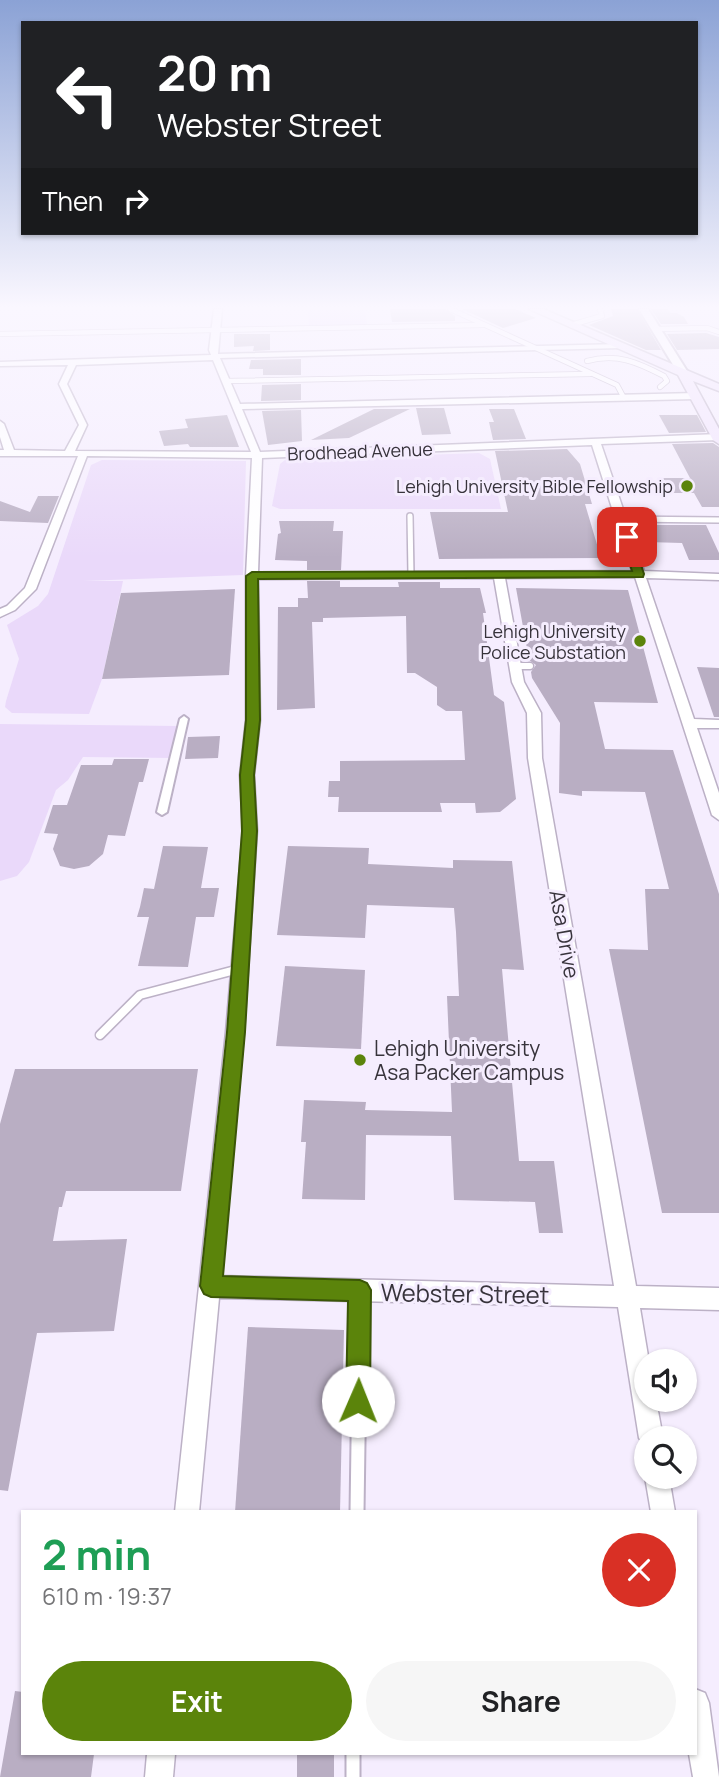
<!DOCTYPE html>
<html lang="en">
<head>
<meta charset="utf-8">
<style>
  :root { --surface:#fff; --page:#f6f6f6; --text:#202124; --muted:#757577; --accent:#5b840b }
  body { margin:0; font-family:Manrope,sans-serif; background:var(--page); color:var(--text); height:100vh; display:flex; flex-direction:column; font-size:26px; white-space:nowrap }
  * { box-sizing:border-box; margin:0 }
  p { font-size:23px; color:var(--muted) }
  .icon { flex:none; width:38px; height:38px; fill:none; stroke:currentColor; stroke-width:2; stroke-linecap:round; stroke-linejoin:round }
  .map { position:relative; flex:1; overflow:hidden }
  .panel { position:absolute; left:21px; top:1510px; width:676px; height:245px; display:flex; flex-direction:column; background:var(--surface); border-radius:0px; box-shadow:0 2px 5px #0004 }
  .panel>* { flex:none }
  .top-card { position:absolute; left:21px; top:21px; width:677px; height:214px; border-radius:0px; box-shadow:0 2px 5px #0004; background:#202124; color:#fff; overflow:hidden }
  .buttons { position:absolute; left:634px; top:1349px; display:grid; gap:14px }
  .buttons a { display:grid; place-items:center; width:63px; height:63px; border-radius:50%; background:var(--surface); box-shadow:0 2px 5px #0004; font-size:35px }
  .pin { position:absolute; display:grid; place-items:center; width:60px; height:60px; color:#fff; margin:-30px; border-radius:14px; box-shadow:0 4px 10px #0006 }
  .me { position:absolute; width:77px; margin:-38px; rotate:1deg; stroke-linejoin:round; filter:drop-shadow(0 0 5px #0008) }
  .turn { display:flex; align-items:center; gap:24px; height:147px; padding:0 21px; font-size:32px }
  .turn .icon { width:91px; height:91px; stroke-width:2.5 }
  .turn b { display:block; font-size:49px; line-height:60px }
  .then { display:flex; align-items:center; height:66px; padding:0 21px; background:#0003; gap:14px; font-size:26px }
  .round { display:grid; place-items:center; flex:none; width:74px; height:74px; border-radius:37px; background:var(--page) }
  .headline { display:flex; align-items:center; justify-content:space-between; height:119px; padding:0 21px }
  h1 { font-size:42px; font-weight:700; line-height:52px; color:#1e9e55 }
  .primary-button { display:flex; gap:14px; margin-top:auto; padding:14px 21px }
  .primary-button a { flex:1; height:80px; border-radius:42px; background:var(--accent); color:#fff; font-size:28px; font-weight:700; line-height:80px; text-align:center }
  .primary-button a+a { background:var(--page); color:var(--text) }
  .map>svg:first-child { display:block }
  .green { fill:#ead9fa }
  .building { fill:#b9aec3 }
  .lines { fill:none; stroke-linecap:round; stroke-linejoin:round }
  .service-far5-casing { stroke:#bcb1c6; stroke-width:6 }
  .service-far4-casing { stroke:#bcb1c6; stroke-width:8 }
  .service-far3-casing { stroke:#bcb1c6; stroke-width:9 }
  .service-far2-casing { stroke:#bcb1c6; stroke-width:11 }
  .service-far1-casing { stroke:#bcb1c6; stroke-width:14 }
  .service-casing { stroke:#bcb1c6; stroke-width:17 }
  .pedestrian-casing { stroke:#bcb1c6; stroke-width:4 }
  .minor-casing { stroke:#bcb1c6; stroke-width:3 }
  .tertiary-casing { stroke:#bcb1c6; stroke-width:4 }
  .secondary-casing { stroke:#bcb1c6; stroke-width:3 }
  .service-far5 { stroke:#fff; stroke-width:4.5 }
  .service-far4 { stroke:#fff; stroke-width:5 }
  .service-far3 { stroke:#fff; stroke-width:6 }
  .service-far2 { stroke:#fff; stroke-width:8 }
  .service-far1 { stroke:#fff; stroke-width:10 }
  .service { stroke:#fff; stroke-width:13 }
  .pedestrian { fill:#fff; fill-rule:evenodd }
  .minor { fill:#fff; fill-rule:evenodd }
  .tertiary { fill:#fff; fill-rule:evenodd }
  .secondary { fill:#f1e4fd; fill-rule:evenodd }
  .route { fill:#5b840b; stroke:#3b5607; stroke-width:2 }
  .poi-dot { fill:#5b840b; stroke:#f5edfe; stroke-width:2.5 }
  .labels { text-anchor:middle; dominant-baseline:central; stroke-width:6; stroke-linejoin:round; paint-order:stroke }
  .far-street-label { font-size:18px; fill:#37333b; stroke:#f5edfe }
  .far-poi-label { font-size:18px; fill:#37333b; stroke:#f5edfe; text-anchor:end }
  .street-label { font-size:21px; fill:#37333b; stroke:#f5edfe }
  .poi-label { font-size:21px; fill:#37333b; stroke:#f5edfe; text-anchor:start }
  .near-street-label { font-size:24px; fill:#37333b; stroke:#f5edfe }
</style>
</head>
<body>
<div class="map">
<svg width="719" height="1777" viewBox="0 0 719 1777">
  <rect width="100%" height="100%" fill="#f5edfe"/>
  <g class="green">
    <polygon points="308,309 365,309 367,325 309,327"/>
    <polygon points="479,453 490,459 501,509 280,509 272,506 280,464 285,460"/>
    <polygon points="102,460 246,461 243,575 83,581 123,581 102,679 89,714 12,713 5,707 6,701 19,659 7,625 38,606 48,594 91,465"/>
    <polygon points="0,724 179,726 172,758 83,757 68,780 56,790 29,862 17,876 0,881"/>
  </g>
  <g class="building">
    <polygon points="390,309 445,309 455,316 455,321 392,322"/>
    <polygon points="462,309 515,309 536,318 503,328"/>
    <polygon points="611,309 637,309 661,350 646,350 589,325 613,316"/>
    <polygon points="651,309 668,309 670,313 677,313 684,317 688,324 661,324"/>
    <polygon points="706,333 719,337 719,349 677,350 667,334"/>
    <polygon points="234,334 270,334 270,350 253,351 254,346 234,347"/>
    <polygon points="301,359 301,375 263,375 263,369 249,369 251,360"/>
    <polygon points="301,384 301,400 261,401 262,385"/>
    <polygon points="416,408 444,408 451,434 422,435"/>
    <polygon points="374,409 410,409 349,438 311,440"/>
    <polygon points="489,409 514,409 526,439 493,440 489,422 494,422"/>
    <polygon points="301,410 302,441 268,445 262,411"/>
    <polygon points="227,415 239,447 190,447 188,444 164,446 159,431 188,428 185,419"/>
    <polygon points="659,415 697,415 706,432 669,433"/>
    <polygon points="713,443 719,447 719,507 702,507 694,493 664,493 658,478 690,478 672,444"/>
    <polygon points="567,449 580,464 592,504 585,504 601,558 439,559 430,512 508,512 495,451"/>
    <polygon points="38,496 59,496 48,523 0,521 0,501 30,512"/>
    <polygon points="279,521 334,521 333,531 343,531 341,570 307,570 307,561 275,560 278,534 281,533"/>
    <polygon points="640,525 706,525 719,553 719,560 689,560 682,543 647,542"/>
    <polygon points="307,581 340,581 340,587 399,587 398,582 440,582 440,588 480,588 486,613 483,613 494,695 504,702 516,799 500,812 476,813 475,803 440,803 442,812 338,812 339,797 328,797 329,781 340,781 340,761 465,760 462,711 446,711 437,705 437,687 415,673 407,673 406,616 323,618 323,622 312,622 315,708 277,710 278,607 298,607 298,598 308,598"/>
    <polygon points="516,588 628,590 658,703 594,702 605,749 673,750 719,894 719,1213 662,1213 609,949 648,950 645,889 669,889 645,792 582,791 582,796 559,793 560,723 532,678 531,672 536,665 529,660"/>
    <polygon points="235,589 229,675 102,679 121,593"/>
    <polygon points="697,667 719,668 719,717 714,717"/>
    <polygon points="220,736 218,758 185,759 188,737"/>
    <polygon points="114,759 149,759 143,782 139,782 125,836 108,835 103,854 89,866 74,869 60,866 53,849 58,834 44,833 53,805 67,805 81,765 112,765"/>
    <polygon points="163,846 208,847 201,888 219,888 214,917 196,917 188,967 138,966 149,917 137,917 140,907 144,888 154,889"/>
    <polygon points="288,846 369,848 368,864 453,868 453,860 512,861 524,970 502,969 519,1161 554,1161 563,1233 539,1233 535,1202 454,1200 451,1136 366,1135 365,1200 302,1199 306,1142 301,1142 304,1100 366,1102 365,1110 452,1112 447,996 459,996 456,932 454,908 367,905 365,938 277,935"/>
    <polygon points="285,966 365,970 361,1049 276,1046"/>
    <polygon points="15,1069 198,1069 181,1191 66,1191 62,1207 59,1207 53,1241 127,1239 114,1331 37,1333 8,1491 0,1490 0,1124"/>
    <polygon points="248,1327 344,1330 340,1512 235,1512"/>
    <polygon points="15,1691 23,1692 23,1754 94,1754 91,1777 0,1777"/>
    <rect x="297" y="1754" width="37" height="23"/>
  </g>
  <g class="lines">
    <defs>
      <g id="service-far5">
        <polyline points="450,309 617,385 624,398"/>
        <polyline points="571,325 602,316 600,309"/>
        <polyline points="655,329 707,328 719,332"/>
        <polyline points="0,334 484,325"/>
        <path d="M587,361c30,-8 50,1 77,15l3,5 -7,6"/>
        <polyline points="225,381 590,374"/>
      </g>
      <g id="service-far4">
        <polyline points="410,516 411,575"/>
        <polyline points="621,519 719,520"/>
      </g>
      <polyline id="service-far3" points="515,666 530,666"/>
      <polyline id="service-far2" points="100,1035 140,995 239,969"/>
      <polyline id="service-far1" points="359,1375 360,1293"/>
      <g id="service">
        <polyline points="357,1512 359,1373"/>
        <polyline points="353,1754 353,1777"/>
      </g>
      <polygon id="pedestrian" points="184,716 188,719 167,812 162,815 157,812 180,719"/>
      <g id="minor">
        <path d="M214,309h8l-4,45 403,-10 4,2 -4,2 -401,10 20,46 456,-11 4,3 -4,3 -454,10 18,43 459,-18v6l-118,4 43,127 75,3v6l-73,-2 48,141 25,1v8h-22l22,65v27l-7,-5 -77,-238 -130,1 19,104 17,31 1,45 94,528 83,2v22l-79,-2 9,54h-3v38h10l7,38h-17v10l-7,-10 -21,-131 -399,-9 -20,214h-24l51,-480 17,-202 -3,-55 6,-55v-144l6,-118 -165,-2 -51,133 -21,21 -15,7v-8l7,-3 18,-18 53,-132h-78v-6h4l-4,-13v-16l4,3 10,26 51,1 14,-26 -20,-41 9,-19 -68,1v-4l211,-7 -2,-5zM213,360l38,92 -176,-1 12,-26 -20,-41 9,-19zM592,445l40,126 -374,2 4,-115zM494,578l18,104 15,31 1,45 86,528 -393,-10 23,-244 13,-202 -3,-55 6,-55 -2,-141z"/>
        <polygon points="646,1475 646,1477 669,1477 675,1512 651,1512 645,1477"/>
        <polygon points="695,1689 705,1693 709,1703 719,1777 693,1777 689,1754 695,1754"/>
        <polygon points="147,1754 175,1754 173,1777 145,1777"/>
      </g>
      <polygon id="tertiary" points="639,309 648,309 687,371 686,373 678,373"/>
      <polygon id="secondary" points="529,309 543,309 719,384 719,391 693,381 719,429 719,444 713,440 678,375"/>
    </defs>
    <use href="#service-far5" class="service-far5-casing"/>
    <use href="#service-far4" class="service-far4-casing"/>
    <use href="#service-far3" class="service-far3-casing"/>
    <use href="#service-far2" class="service-far2-casing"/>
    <use href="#service-far1" class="service-far1-casing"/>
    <use href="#service" class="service-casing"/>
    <use href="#pedestrian" class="pedestrian-casing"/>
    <use href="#minor" class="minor-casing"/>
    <use href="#tertiary" class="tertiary-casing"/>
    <use href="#secondary" class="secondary-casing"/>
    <use href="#service-far5" class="service-far5"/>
    <use href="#service-far4" class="service-far4"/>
    <use href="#service-far3" class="service-far3"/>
    <use href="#service-far2" class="service-far2"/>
    <use href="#service-far1" class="service-far1"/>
    <use href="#service" class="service"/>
    <use href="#pedestrian" class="pedestrian"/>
    <use href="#minor" class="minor"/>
    <use href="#tertiary" class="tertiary"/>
    <use href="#secondary" class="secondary"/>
  </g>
  <linearGradient id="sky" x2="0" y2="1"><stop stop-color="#8ba2d5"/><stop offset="0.55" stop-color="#faf7ff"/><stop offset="1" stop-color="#faf7ff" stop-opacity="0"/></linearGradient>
  <rect width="719" height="558" fill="url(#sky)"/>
  <polygon class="route" points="627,534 632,537 644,574 643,577 258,579 260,720 254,775 257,831 245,1032 223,1276 360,1280 367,1283 371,1290 370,1401 367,1410 358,1413 350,1410 346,1401 348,1301 211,1297 204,1294 200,1286 227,1032 242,831 240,775 246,720 246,576 252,572 632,571 621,537"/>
  <g class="poi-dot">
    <circle cx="687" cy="486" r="7"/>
    <circle cx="640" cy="641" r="7"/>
    <circle cx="360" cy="1060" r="7"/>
  </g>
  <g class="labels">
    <g class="far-street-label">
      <text transform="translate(360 451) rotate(-2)">Brodhead Avenue</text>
    </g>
    <g class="far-poi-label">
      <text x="673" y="486">Lehigh University Bible Fellowship</text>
      <text x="626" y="631">Lehigh University<tspan x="626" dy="21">Police Substation</tspan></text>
    </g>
    <g class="street-label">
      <text transform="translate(565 934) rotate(80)">Asa Drive</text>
    </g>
    <g class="poi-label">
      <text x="374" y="1048">Lehigh University<tspan x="374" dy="24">Asa Packer Campus</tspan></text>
    </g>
    <g class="near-street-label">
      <text transform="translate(465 1293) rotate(1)">Webster Street</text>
    </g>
  </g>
</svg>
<div class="buttons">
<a><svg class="icon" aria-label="sound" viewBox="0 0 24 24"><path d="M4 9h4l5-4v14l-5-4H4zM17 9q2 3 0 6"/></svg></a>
<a><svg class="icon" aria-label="search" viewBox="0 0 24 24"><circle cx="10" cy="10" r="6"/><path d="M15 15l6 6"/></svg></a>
</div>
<div class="pin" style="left:627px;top:537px;background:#d93025"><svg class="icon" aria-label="arrive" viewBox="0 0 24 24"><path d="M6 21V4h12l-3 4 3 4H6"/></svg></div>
<svg class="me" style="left:358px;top:1401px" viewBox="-20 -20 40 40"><circle r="19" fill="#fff"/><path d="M0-13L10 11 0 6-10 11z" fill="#5b840b"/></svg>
<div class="top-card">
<div class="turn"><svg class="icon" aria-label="left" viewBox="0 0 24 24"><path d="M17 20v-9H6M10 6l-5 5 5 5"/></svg><div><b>20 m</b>Webster Street</div></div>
<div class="then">Then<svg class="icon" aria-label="right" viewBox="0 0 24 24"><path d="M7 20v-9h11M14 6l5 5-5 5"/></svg></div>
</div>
<section class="panel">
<div class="headline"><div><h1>2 min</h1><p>610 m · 19:37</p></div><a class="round" style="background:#d93025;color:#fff"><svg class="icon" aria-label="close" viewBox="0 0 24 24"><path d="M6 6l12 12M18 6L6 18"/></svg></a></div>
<div class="primary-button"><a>Exit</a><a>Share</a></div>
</section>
</div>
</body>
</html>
